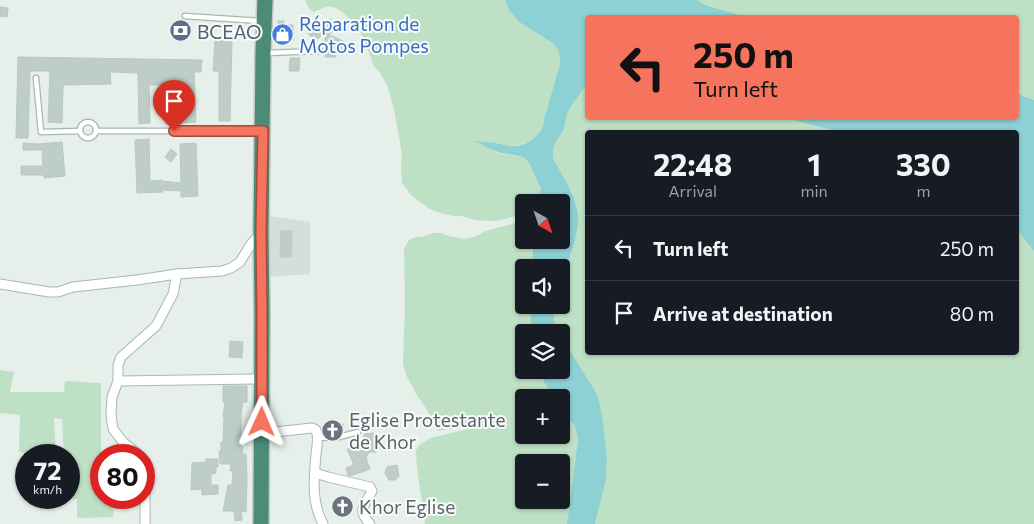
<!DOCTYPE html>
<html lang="en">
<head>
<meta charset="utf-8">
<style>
  :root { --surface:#171b24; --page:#242831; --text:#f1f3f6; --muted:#9ea1a6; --line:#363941 }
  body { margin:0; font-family:Commissioner,sans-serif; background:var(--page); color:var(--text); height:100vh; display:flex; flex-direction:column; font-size:19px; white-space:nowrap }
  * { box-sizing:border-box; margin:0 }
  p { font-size:16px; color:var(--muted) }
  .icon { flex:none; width:28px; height:28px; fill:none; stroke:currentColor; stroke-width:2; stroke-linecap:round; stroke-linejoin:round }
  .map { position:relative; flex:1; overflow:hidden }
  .drawer { position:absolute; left:585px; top:130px; width:434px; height:225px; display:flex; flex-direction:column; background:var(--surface); border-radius:5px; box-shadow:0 1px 4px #0004 }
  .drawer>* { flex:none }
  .top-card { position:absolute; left:585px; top:15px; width:434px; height:105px; border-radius:5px; box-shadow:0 1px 4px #0004; background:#f6735d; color:#111; overflow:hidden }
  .needle { width:32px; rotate:140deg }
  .buttons { position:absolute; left:515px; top:194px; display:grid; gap:10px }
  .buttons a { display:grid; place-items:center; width:55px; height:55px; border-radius:5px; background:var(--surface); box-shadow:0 1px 4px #0004; font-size:25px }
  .speed { position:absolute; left:15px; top:444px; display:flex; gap:10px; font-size:25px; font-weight:700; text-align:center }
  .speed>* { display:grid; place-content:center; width:65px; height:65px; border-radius:50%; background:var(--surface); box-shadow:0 1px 4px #0004; line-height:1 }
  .speed small { font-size:12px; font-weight:400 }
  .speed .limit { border:8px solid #d22; background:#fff; color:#111 }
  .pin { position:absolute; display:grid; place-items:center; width:42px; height:42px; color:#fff; margin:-51px -21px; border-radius:50% 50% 50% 0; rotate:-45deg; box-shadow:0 0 5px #0007 }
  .pin .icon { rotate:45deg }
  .me { position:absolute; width:55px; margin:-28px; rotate:1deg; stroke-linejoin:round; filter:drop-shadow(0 0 4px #0008) }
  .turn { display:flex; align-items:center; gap:18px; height:105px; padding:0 25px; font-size:22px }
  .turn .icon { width:65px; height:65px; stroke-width:2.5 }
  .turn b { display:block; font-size:35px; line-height:42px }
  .eta { display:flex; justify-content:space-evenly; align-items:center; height:85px; text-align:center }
  .eta b { font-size:30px; font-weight:700; line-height:35px }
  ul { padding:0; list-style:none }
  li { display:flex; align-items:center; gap:15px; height:65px; padding:0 25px; border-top:1px solid var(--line) }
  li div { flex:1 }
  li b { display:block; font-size:19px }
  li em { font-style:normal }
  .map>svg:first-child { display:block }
  .built { fill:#d4dfd9 }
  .green { fill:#bee0c4; fill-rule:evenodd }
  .water { fill:#8dd1d5 }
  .building { fill:#becdc5; stroke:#b8c9c0 }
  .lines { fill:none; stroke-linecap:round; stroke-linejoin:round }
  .service-casing { stroke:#a8b8b1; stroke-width:7 }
  .minor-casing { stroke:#a8b8b1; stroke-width:11 }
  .trunk-casing { stroke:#c2cac7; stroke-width:18 }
  .service { stroke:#fff; stroke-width:4.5 }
  .minor { stroke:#fff; stroke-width:9 }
  .trunk { stroke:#4c8b76; stroke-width:15 }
  .route-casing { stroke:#a04b3c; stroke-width:12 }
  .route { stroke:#f6735d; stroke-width:9 }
  .labels { text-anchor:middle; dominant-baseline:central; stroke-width:4; stroke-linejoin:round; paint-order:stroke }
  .shop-label { font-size:19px; fill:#366cbe; stroke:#f7fbf8; text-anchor:start }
  .service-label { font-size:19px; fill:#4e5e75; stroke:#f7fbf8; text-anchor:start }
  .worship-label { font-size:19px; fill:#5b616d; stroke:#f7fbf8; text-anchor:start }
</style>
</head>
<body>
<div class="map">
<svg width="1034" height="524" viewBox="0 0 1034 524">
  <rect width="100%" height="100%" fill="#e6efea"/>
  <polygon class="built" points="269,216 310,222 310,274 267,277"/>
  <g class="green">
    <path d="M305,0h200l4,10 10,12 35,22 5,8 1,12 -16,55c0,7 -3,12 -8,17 -19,18 -37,5 -59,5 7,4 14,9 22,12 10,3 23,1 30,10l12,26 -4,11 1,2h-14v11l-15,5 -14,3 -20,-1 -13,-4h-9l-16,-4 -9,-4 -16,-12 -10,-13 -1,-16 1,-13 -8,-45 -7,-24 -7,-12 -6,-7 -12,-31 -8,-13 -10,-8 -8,-6 -7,-2 -16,6 -5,-5z"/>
    <polygon points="697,0 1034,0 1034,100 1016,93 1016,18 747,17 708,6"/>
    <polygon points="587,84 588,118 789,118 800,122 840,132 588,132 588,352 1016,352 1016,229 1034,251 1034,524 595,524 606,480 607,459 561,336 561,332 560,332 554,321 555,305 561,305 561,284 575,241 578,213 574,198 568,185 553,158 553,152 554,145 564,129 567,114 571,105"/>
    <path d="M524,221v19h9l-1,27 -8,1v37h5l3,27h-8v38h16l4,12 9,15 -29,1v37h37v-26l14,17 3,14 -11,84h-142l-8,-57 -1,-16 3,-6 12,-7 37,-9 -1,-3 -29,5 -12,-23 -8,-11 -12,-22 -3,-11 2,-59 -1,-57 6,-9 6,-2h6l12,-4h7l7,3 16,3 13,-3 8,-5zM524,462h37v38h-37z"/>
    <polygon points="0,370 14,372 10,392 64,392 65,381 101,383 101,498 139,498 139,499 114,500 113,517 77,518 77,499 65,498 69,498 69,455 64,455 62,419 54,418 56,455 19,452 20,415 0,413"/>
  </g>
  <g class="water">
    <path d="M505,0h192l11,6 39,11 -159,1 -1,66 -16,22 -4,8 -3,15 -10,16 -1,7v6l15,27 6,13 4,15v11l-3,17 -14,43v-16l-29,-1 1,-27h28v-38h-23l-1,-2 4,-11 -12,-26c-7,-10 -21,-7 -31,-11 -8,-2 -16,-8 -23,-11 7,0 13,1 20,2 17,3 26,7 41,-7 5,-5 8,-10 8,-17l16,-55 -1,-12 -5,-8 -35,-22 -10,-12z"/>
    <polygon points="1016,93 1034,100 1034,251 1016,229 1016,132 840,132 800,122 789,118 1016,118"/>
    <polygon points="529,305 555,305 554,321 560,332 532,332"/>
    <polygon points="561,336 598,396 603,421 607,459 606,480 595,524 567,524 578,440 575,426 561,409 561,398 553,397 544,382 540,370 561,370"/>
  </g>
  <g class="building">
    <polygon points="0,7 8,8 7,17 0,16"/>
    <polygon points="331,19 336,30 328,34 345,42 344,51 335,52 336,57 325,57 325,33 317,39 314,35 311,37 304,26 313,20 317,26"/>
    <polygon points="278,21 284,21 284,25 293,25 293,40 278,40"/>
    <polygon points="215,39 232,40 230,121 219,121 219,71 213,71"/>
    <polygon points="18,57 202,60 201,72 194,72 196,122 166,124 165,85 149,85 150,123 139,124 138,73 110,72 111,84 63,85 62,123 48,122 50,71 30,71 28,138 16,138"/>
    <polygon points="290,58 300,58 299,71 289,71"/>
    <polygon points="149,139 150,181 162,180 162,181 181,183 180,144 196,143 198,196 181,197 181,191 162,190 163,192 137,193 135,140"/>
    <polygon points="62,142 65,176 44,178 44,175 21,175 21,166 43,166 42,150 23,150 23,143 39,144"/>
    <polygon points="171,149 177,154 171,162 165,157"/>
    <polygon points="281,231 292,231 291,257 280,257"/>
    <polygon points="230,341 243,342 242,358 229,357"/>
    <polygon points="223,386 247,386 247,402 243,402 241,414 241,447 243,447 242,455 246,454 247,480 246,512 241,511 242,520 235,521 234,511 223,511 228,485 232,485 233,471 230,471 231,464 220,464 219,451 221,451 221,442 223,442 224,417 223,417 225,402 223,402"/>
    <polygon points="343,424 343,432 324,434 323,425"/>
    <polygon points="373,433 376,434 380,448 377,448 376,452 369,452 366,458 370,469 350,476 348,475 346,468 354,465 347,449 364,445 364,434"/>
    <polygon points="206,459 218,459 218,467 216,467 216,473 211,474 211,485 218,485 218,494 202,495 202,489 191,490 192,463 206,462"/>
    <polygon points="397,465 399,477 396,478 396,480 389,480 385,473 387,467"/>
  </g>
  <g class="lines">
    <defs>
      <g id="service">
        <polyline points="185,16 261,21"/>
        <polyline points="266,53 320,51"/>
        <polyline points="36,78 41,132 80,131"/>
        <circle cx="88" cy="130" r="8"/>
        <polyline points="96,131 260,131"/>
        <polyline points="318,438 339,437 358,432"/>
      </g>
      <g id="minor">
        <polyline points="0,284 49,292 58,292 73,287 137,280 177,274 222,271 231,268 240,262 251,244 261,233"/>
        <polyline points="118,381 262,379"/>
        <path d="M262,432h13l37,-4 4,2c3,7 1,16 0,24 -2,25 -5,47 7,70"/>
        <polyline points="139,455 123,442 113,429 111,415 112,397 118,381 118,365 121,357 156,326 173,294 177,274"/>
        <polyline points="144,461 147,471 145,496 145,524"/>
        <path d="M315,473l13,4 42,10 2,4c-8,15 -15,19 -2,33"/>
      </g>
      <polyline id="trunk" points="261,524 262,312 261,232 263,53 265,0"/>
    </defs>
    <use href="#service" class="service-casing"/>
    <use href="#minor" class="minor-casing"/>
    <use href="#trunk" class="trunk-casing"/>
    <use href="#service" class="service"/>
    <use href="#minor" class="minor"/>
    <use href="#trunk" class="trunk"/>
  </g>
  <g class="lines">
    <defs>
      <polyline id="route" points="174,131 263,131 261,232 262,312 262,422"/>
    </defs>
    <use href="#route" class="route-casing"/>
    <use href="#route" class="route"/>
  </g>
  <defs>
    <symbol id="bank-disc" viewBox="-11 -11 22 22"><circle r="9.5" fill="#5c6f8a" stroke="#f7fbf8"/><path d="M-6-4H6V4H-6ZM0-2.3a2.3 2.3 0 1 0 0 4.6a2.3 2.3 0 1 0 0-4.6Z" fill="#fff"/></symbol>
    <symbol id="shop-disc" viewBox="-11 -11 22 22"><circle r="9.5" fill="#3f7fe0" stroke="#f7fbf8"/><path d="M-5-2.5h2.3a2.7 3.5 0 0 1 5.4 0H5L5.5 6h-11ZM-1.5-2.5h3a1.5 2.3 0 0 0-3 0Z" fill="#fff"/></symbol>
    <symbol id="church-disc" viewBox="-11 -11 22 22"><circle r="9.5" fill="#6b7280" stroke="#f7fbf8"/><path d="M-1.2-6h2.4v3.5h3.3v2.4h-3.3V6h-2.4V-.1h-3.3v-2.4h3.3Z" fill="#fff"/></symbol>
  </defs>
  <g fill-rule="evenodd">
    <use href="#bank-disc" x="168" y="18" width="25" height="25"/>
    <use href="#shop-disc" x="270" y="22" width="25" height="25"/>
    <use href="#church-disc" x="320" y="418" width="25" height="25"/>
    <use href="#church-disc" x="330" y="494" width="25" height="25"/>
  </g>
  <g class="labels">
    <g class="shop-label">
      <text x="299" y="23">Réparation de<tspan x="299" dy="22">Motos Pompes</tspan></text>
    </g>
    <g class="service-label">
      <text x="197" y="31">BCEAO</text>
    </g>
    <g class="worship-label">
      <text x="349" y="419">Eglise Protestante<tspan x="349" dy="22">de Khor</tspan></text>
      <text x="359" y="506">Khor Eglise</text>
    </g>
  </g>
</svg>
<div class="buttons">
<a><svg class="needle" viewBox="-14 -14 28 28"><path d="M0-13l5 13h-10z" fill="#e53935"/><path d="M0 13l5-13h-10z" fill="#9ea1a6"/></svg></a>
<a><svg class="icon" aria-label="sound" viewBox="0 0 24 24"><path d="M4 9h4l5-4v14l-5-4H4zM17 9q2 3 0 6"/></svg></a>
<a><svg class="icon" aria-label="layers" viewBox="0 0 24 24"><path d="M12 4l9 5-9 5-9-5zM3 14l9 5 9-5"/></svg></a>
<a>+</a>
<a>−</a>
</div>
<div class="speed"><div>72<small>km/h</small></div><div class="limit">80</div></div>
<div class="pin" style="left:174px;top:131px;background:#d93025"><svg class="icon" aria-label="arrive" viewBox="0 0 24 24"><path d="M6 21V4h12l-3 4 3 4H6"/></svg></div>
<svg class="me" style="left:262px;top:422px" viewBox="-20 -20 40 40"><path d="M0-17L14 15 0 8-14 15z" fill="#f6735d" stroke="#fff" stroke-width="4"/></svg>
<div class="top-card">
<div class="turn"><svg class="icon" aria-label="left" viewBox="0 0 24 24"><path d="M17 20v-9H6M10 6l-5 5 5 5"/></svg><div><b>250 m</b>Turn left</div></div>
</div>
<section class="drawer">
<div class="eta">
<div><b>22:48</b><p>Arrival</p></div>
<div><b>1</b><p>min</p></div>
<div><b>330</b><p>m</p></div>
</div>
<ul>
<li><svg class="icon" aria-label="left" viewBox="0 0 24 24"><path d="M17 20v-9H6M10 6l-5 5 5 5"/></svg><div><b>Turn left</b></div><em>250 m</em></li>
<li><svg class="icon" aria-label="arrive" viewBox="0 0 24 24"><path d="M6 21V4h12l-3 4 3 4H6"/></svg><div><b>Arrive at destination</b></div><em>80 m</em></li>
</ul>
</section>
</div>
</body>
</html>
